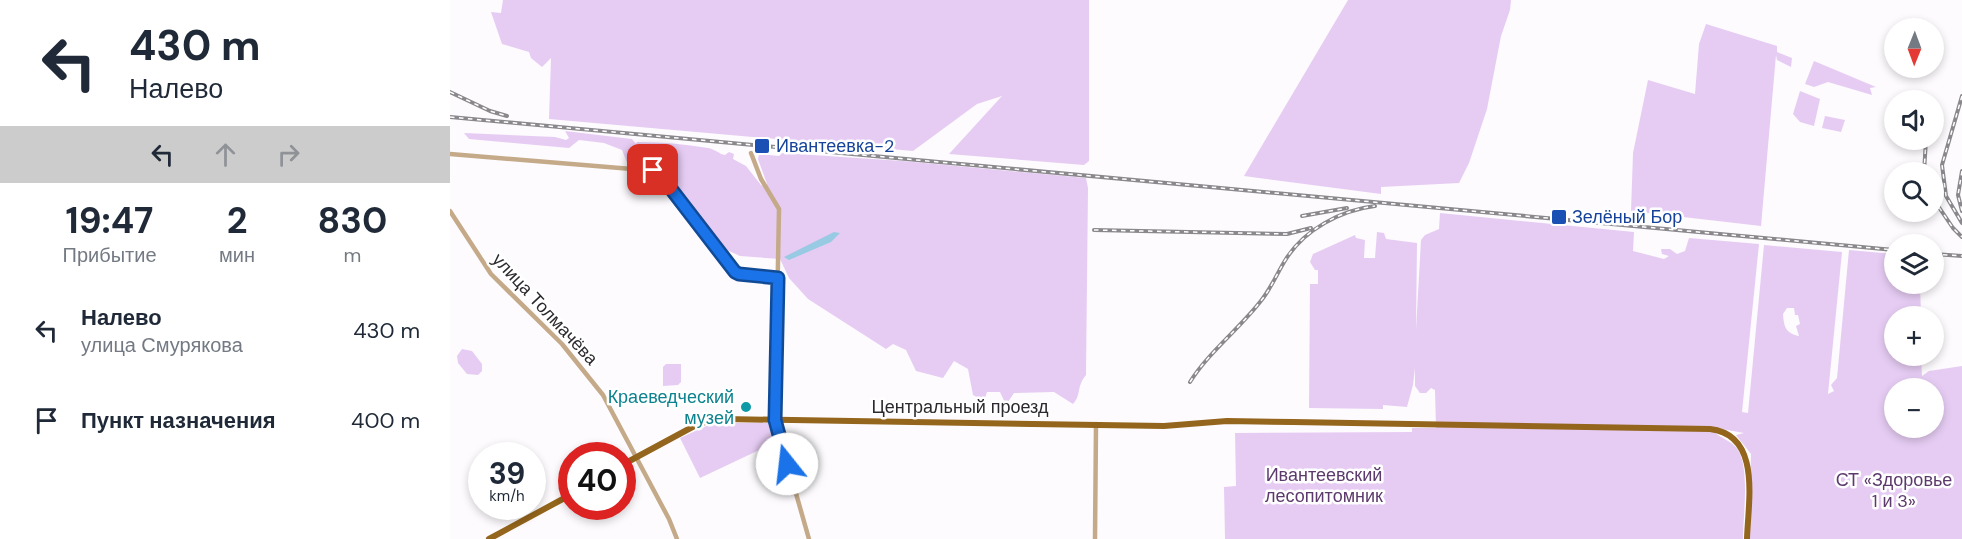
<!DOCTYPE html>
<html lang="ru">
<head>
<meta charset="utf-8">
<style>
  :root { --surface:#fff; --page:#f2f2f3; --text:#1f2937; --muted:#747a83 }
  body { margin:0; font-family:"DM Sans",sans-serif; background:var(--page); color:var(--text); height:100vh; display:flex; flex-direction:column; font-size:22px; white-space:nowrap }
  * { box-sizing:border-box; margin:0 }
  p { font-size:20px; color:var(--muted) }
  .icon { flex:none; width:33px; height:33px; fill:none; stroke:currentColor; stroke-width:2; stroke-linecap:round; stroke-linejoin:round }
  .map { position:relative; flex:1; overflow:hidden }
  .drawer { display:flex; flex-direction:column; background:var(--surface); width:450px }
  .drawer>* { flex:none }
  .hud { background:#fff; color:var(--text); overflow:hidden }
  .needle { width:39px; rotate:181deg }
  .tools { position:absolute; left:1434px; top:18px; display:grid; gap:12px }
  .tools a { display:grid; place-items:center; width:60px; height:60px; border-radius:50%; background:var(--surface); box-shadow:0 3px 9px #0003; font-size:30px }
  .speed { position:absolute; left:18px; top:442px; display:flex; gap:12px; font-size:30px; font-weight:700; text-align:center }
  .speed>* { display:grid; place-content:center; width:78px; height:78px; border-radius:50%; background:var(--surface); box-shadow:0 3px 9px #0003; line-height:1 }
  .speed small { font-size:15px; font-weight:400 }
  .speed .limit { border:9px solid #d22; background:#fff; color:#111 }
  .pin { position:absolute; display:grid; place-items:center; width:51px; height:51px; color:#fff; margin:-26px; border-radius:12px; box-shadow:0 3px 9px #0006 }
  .me { position:absolute; width:66px; margin:-33px; rotate:344deg; stroke-linejoin:round; filter:drop-shadow(0 0 4px #0008) }
  .turn { display:flex; align-items:center; gap:21px; height:126px; padding:0 30px; font-size:27px }
  .turn .icon { width:78px; height:78px; stroke-width:2.5 }
  .turn b { display:block; font-size:42px; line-height:51px }
  .lanes { display:flex; align-items:center; height:57px; padding:0 30px; background:#0003; justify-content:center; gap:30px; direction:ltr }
  .lanes .off { opacity:.35 }
  .eta { display:flex; justify-content:space-evenly; align-items:center; height:102px; text-align:center }
  .eta b { font-size:36px; font-weight:700; line-height:42px }
  ul { padding:0; list-style:none }
  li { display:flex; align-items:center; gap:18px; height:90px; padding:0 30px }
  li div { flex:1 }
  li b { display:block; font-size:22px }
  li em { font-style:normal }
  main { display:flex; flex:1; min-height:0 }
  .map>svg:first-child { display:block }
  .green { fill:#e6ccf3; fill-rule:evenodd }
  .water { fill:#98cae3 }
  .lines { fill:none; stroke-linecap:round; stroke-linejoin:round }
  .minor { stroke:#c5aa89; stroke-width:4.5 }
  .major { stroke:#94651c; stroke-width:6 }
  .rail-casing { stroke:#8a888c; stroke-width:4 }
  .rail { stroke:#fff; stroke-width:1.5; stroke-dasharray:4.5; stroke-linecap:butt }
  .route-casing { stroke:#114b97; stroke-width:15 }
  .route { stroke:#1a73e8; stroke-width:10 }
  .transit-dot { fill:#1a4fb4; stroke:#fff; stroke-width:2 }
  .culture-dot { fill:#0f9aa8; stroke:#fff; stroke-width:2 }
  .labels { text-anchor:middle; dominant-baseline:central; stroke-width:5; stroke-linejoin:round; paint-order:stroke }
  .transit-label { font-size:18px; fill:#164399; stroke:#fff; text-anchor:start }
  .street-label { font-size:18px; fill:#2d2a2f; stroke:#fff }
  .culture-label { font-size:18px; fill:#0d838f; stroke:#fff; text-anchor:end }
  .park-label { font-size:18px; fill:#5d3a6d; stroke:#fff }
</style>
</head>
<body>
<main>
<section class="drawer">
<div class="hud">
<div class="turn"><svg class="icon" aria-label="left" viewBox="0 0 24 24"><path d="M17 20v-9H6M10 6l-5 5 5 5"/></svg><div><b>430 m</b>Налево</div></div>
<div class="lanes"><svg class="icon" aria-label="left" viewBox="0 0 24 24"><path d="M17 20v-9H6M10 6l-5 5 5 5"/></svg><svg class="icon off" aria-label="ahead" viewBox="0 0 24 24"><path d="M12 20V5M6 11l6-6 6 6"/></svg><svg class="icon off" aria-label="right" viewBox="0 0 24 24"><path d="M7 20v-9h11M14 6l5 5-5 5"/></svg></div>
</div>
<div class="eta">
<div><b>19:47</b><p>Прибытие</p></div>
<div><b>2</b><p>мин</p></div>
<div><b>830</b><p>m</p></div>
</div>
<ul>
<li><svg class="icon" aria-label="left" viewBox="0 0 24 24"><path d="M17 20v-9H6M10 6l-5 5 5 5"/></svg><div><b>Налево</b><p>улица Смурякова</p></div><em>430 m</em></li>
<li><svg class="icon" aria-label="arrive" viewBox="0 0 24 24"><path d="M6 21V4h12l-3 4 3 4H6"/></svg><div><b>Пункт назначения</b></div><em>400 m</em></li>
</ul>
</section>
<div class="map">
<svg width="1512" height="539" viewBox="0 0 1512 539">
  <rect width="100%" height="100%" fill="#fdfbfe"/>
  <g class="green">
    <polygon points="53,0 639,0 639,161 634,165 499,154 552,96 527,104 463,151 99,119 101,58 92,67 81,58 79,52 52,44 41,12 51,13"/>
    <polygon points="898,0 1061,0 1060,10 1051,36 1037,109 1019,163 1009,183 931,187 931,194 794,176"/>
    <polygon points="1256,24 1327,46 1327,52 1342,58 1341,67 1327,60 1326,55 1311,226 1181,211 1183,153 1198,80 1245,94 1249,44"/>
    <polygon points="1364,61 1426,87 1420,88 1422,95 1378,82 1364,87 1355,84"/>
    <polygon points="1350,91 1370,99 1364,126 1350,122 1343,114"/>
    <polygon points="1375,116 1395,120 1391,132 1372,128"/>
    <path d="M115,131l67,8 4,5 1,-2c24,0 48,2 71,6 7,1 11,6 17,7l4,-3 5,2 -1,5 13,7 15,19 4,1 2,-2 -9,-25 1,-5 20,2 3,-3 121,8 183,17 2,10 -2,187c-10,12 -4,19 -13,29l-19,-12 -40,1 -8,12 -6,-13h-13l-3,9 -11,-6 -5,-26 -14,-8 -11,17 -27,-7 -10,-21 -13,-6 -7,5 -78,-50 -19,-21 -9,-19 -40,-3 -13,-6 -72,-83 -17,-17 -3,8 -7,7 -6,-15 -18,-7 -25,-3 -10,8 -100,-9 -5,-6 91,4 11,3 3,-2z"/>
    <path d="M990,213l194,19 -1,19 31,8 5,-3 -7,-2 -1,-5h9l7,5 8,-3 4,-13 70,6 -17,168 6,1 16,-168 78,7 -14,142 6,-3 -3,-6 6,-7 12,-128 45,4v30h26l1,32h-27v40h27l1,20 7,-5 33,-5v173h-213l2,-85 -15,-19 8,-2 -33,-6c5,11 20,12 27,23 12,20 5,66 5,89h-518l-1,-52 12,-1 -1,-53 177,-1v-4h24l-1,-38 -4,-2 -5,5h-6l-5,-7v-18l-2,17 -6,22 -24,-2v4l-74,-1 1,-124h8v-14h-3l-5,-8 3,-8 42,-19 1,3 9,2 -1,18h11l2,-26 7,1 2,6 31,4 -1,87 5,-90 4,-5 14,-6zM1337,308h7l1,7h3l2,9 -4,2 3,10c-14,-3 -15,-10 -16,-22zM1444,388h40v40h-40z"/>
    <polygon points="12,349 22,351 32,364 32,371 28,375 17,374 8,363 7,356"/>
    <polygon points="216,364 231,364 231,382 228,385 213,386 213,367"/>
    <polygon points="263,423 318,423 324,443 250,478 230,438"/>
  </g>
  <polygon class="water" points="384,232 390,233 381,242 339,260 334,257"/>
  <g class="lines">
    <g class="minor">
      <polyline points="301,153 311,179 329,209 325,420 359,539"/>
      <polyline points="0,154 206,171 220,187 285,271 289,274 329,278"/>
      <polyline points="0,211 41,274 112,344 153,395 219,519 227,539"/>
      <polyline points="645,539 646,424"/>
    </g>
    <g class="major">
      <path d="M172,465l76,-41 14,-4 12,-1 440,7 63,-5 66,1 417,7c52,6 38,73 37,110"/>
      <polyline points="39,539 122,494"/>
    </g>
    <defs>
      <g id="rail">
        <polyline points="0,92 40,111 57,116"/>
        <polyline points="1512,96 1492,165 1496,196 1512,223"/>
        <polyline points="1484,113 1484,111"/>
        <polyline points="0,117 1444,250"/>
        <polyline points="1512,171 1508,195 1512,211"/>
        <polyline points="1474,172 1476,140"/>
        <polyline points="1484,200 1503,228 1512,237"/>
        <polyline points="852,216 897,208"/>
        <polyline points="644,230 837,234 861,228"/>
        <polyline points="1484,254 1512,256"/>
        <path d="M740,382c19,-30 48,-52 70,-80 11,-13 17,-29 26,-43 18,-29 55,-49 89,-53"/>
      </g>
    </defs>
    <use href="#rail" class="rail-casing"/>
    <use href="#rail" class="rail"/>
  </g>
  <g class="lines">
    <defs>
      <polyline id="route" points="203,170 208,172 285,272 289,274 328,278 325,420 337,464"/>
    </defs>
    <use href="#route" class="route-casing"/>
    <use href="#route" class="route"/>
  </g>
  <g class="transit-dot">
    <rect x="304" y="138" width="16" height="16" rx="3"/>
    <rect x="1101" y="209" width="16" height="16" rx="3"/>
  </g>
  <circle class="culture-dot" cx="296" cy="407" r="6"/>
  <g class="labels">
    <g class="transit-label">
      <text x="326" y="146">Ивантеевка-2</text>
      <text x="1122" y="217">Зелёный Бор</text>
    </g>
    <g class="street-label">
      <text transform="translate(95 309) rotate(47)">улица Толмачёва</text>
      <text x="510" y="407">Центральный проезд</text>
    </g>
    <g class="culture-label">
      <text x="284" y="397">Краеведческий<tspan x="284" dy="21">музей</tspan></text>
    </g>
    <g class="park-label">
      <text x="874" y="475">Ивантеевский<tspan x="874" dy="21">лесопитомник</tspan></text>
      <text x="1444" y="480">СТ «Здоровье<tspan x="1444" dy="21">1 и 3»</tspan></text>
    </g>
  </g>
</svg>
<div class="tools">
<a><svg class="needle" viewBox="-14 -14 28 28"><path d="M0-13l5 13h-10z" fill="#e53935"/><path d="M0 13l5-13h-10z" fill="#747a83"/></svg></a>
<a><svg class="icon" aria-label="sound" viewBox="0 0 24 24"><path d="M4 9h4l5-4v14l-5-4H4zM17 9q2 3 0 6"/></svg></a>
<a><svg class="icon" aria-label="search" viewBox="0 0 24 24"><circle cx="10" cy="10" r="6"/><path d="M15 15l6 6"/></svg></a>
<a><svg class="icon" aria-label="layers" viewBox="0 0 24 24"><path d="M12 4l9 5-9 5-9-5zM3 14l9 5 9-5"/></svg></a>
<a>+</a>
<a>−</a>
</div>
<div class="speed"><div>39<small>km/h</small></div><div class="limit">40</div></div>
<div class="pin" style="left:203px;top:170px;background:#d93025"><svg class="icon" aria-label="arrive" viewBox="0 0 24 24"><path d="M6 21V4h12l-3 4 3 4H6"/></svg></div>
<svg class="me" style="left:337px;top:464px" viewBox="-20 -20 40 40"><circle r="19" fill="#fff"/><path d="M0-13L10 11 0 6-10 11z" fill="#1a73e8"/></svg>
</div>
</main>
</body>
</html>
